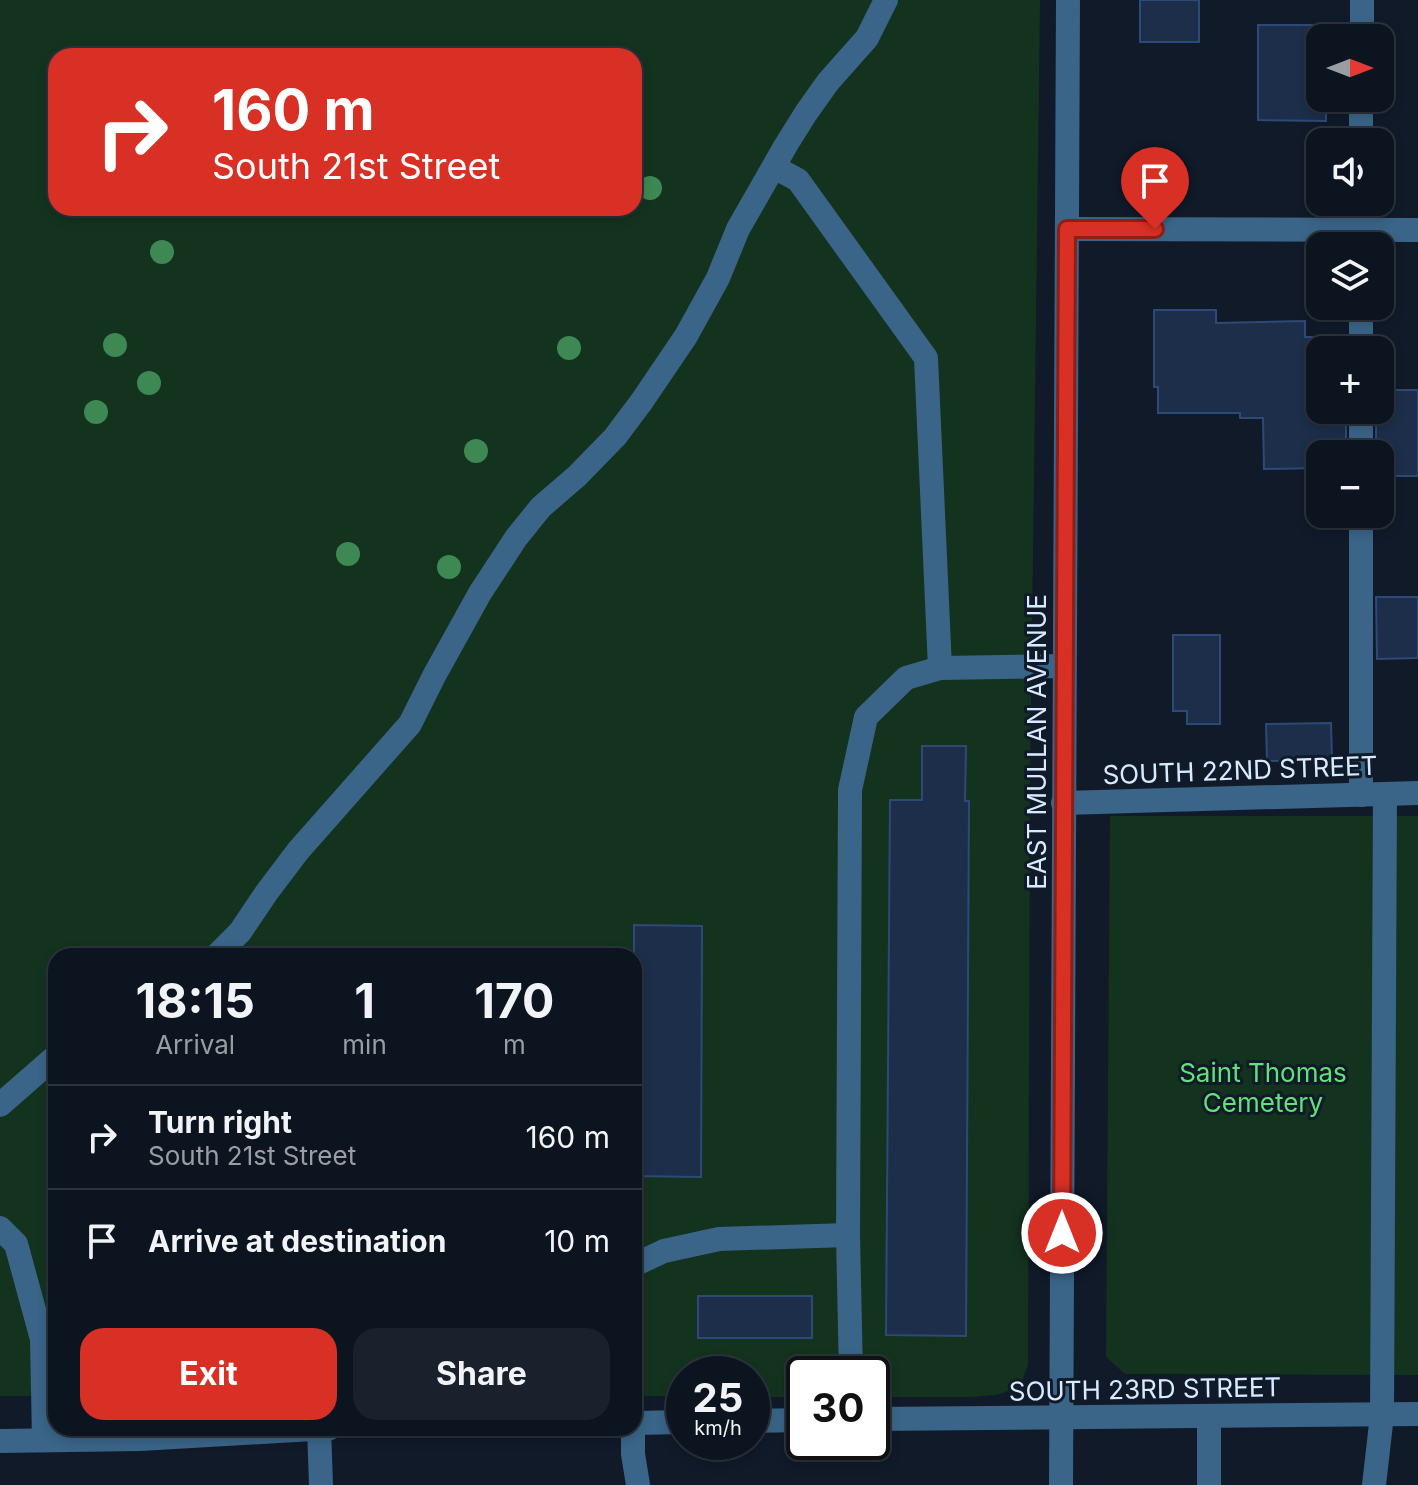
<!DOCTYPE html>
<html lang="en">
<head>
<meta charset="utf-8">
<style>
  :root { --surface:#0c141f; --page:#1a212c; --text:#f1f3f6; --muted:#9a9ea4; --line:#2c333d; --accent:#d93025 }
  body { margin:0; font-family:Inter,sans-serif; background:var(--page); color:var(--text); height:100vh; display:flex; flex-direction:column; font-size:30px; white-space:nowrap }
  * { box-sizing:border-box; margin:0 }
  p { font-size:26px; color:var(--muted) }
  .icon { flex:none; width:44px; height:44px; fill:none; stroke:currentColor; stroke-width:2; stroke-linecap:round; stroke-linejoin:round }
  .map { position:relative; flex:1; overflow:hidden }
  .details { position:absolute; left:48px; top:948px; width:594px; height:488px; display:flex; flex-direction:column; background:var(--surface); border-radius:24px; box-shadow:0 4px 12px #0003,0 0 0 2px var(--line) }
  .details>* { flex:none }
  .top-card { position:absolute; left:48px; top:48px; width:594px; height:168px; border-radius:24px; box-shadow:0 4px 12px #0003,0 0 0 2px var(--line); background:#d93025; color:#fff; overflow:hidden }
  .needle { width:52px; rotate:90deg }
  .controls { position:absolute; left:1306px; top:24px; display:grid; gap:16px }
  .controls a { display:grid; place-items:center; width:88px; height:88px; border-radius:16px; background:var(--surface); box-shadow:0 4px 12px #0003,0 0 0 2px var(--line); font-size:40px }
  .speed { position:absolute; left:666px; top:1356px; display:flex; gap:16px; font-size:40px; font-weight:700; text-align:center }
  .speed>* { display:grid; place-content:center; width:104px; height:104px; border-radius:50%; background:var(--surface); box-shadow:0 4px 12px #0003,0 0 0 2px var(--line); line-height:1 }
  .speed small { font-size:20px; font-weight:400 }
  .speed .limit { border:4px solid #111; border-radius:12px; background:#fff; color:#111 }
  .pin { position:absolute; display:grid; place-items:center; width:68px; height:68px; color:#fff; margin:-82px -34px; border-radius:50% 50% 50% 0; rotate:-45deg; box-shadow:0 0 8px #0007 }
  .pin .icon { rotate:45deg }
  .me { position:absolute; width:88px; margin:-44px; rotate:0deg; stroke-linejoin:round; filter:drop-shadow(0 0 6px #0008) }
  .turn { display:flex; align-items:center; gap:28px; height:168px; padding:0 32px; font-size:36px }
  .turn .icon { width:104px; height:104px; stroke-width:2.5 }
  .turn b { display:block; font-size:56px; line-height:68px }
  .eta { display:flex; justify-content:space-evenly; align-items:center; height:136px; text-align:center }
  .eta b { font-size:48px; font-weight:700; line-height:56px }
  .action { display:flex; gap:16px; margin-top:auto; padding:16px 32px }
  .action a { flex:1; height:92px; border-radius:24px; background:var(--accent); color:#fff; font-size:32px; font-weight:700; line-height:92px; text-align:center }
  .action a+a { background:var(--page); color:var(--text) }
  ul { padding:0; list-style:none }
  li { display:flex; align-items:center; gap:24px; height:104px; padding:0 32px; border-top:2px solid var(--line) }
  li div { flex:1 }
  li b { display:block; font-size:30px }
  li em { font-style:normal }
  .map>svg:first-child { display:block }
  .green { fill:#13331f; fill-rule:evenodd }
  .building { fill:#1c2e4a; stroke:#2d4a76; stroke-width:2 }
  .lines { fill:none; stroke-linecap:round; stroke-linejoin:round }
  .minor { stroke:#3a6588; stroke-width:24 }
  .tree { fill:#3d8853 }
  .route-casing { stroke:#8d1f18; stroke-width:20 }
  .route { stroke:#d93025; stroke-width:14 }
  .labels { text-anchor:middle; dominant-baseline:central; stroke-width:6; stroke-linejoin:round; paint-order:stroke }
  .street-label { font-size:26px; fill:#d8eaff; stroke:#101a29 }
  .park-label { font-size:26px; fill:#61e276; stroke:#101a29 }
</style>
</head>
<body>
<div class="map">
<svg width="1418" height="1485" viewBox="0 0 1418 1485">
  <rect width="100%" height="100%" fill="#101a29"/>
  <g class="green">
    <path d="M0,0h1040l-10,794 -2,571 -8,22 -24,8 -24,2h-100v-23h-68v23h-52v-23h-68v22h-50v-440h-578v440h-56zM56,56h578v152h-578z"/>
    <polygon points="1110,816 1418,816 1418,1375 1125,1374 1106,1357"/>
  </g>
  <g class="building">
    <rect x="1140" y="0" width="59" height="42"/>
    <polygon points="1258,25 1327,25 1327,38 1320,38 1320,98 1326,98 1326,121 1258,120"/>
    <polygon points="1154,310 1216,310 1216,323 1305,321 1305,337 1338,337 1338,350 1320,350 1320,410 1346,410 1346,454 1320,454 1320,468 1264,469 1263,418 1240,418 1240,413 1158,413 1158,387 1154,387"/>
    <polygon points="1380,390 1418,390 1418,476 1380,476 1380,454 1376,454 1376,410 1380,410"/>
    <polygon points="1376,597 1418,597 1418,658 1377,659"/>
    <polygon points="1173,635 1220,635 1220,724 1187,724 1187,711 1173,711"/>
    <polygon points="1331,723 1332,760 1267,761 1266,724"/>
    <polygon points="922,746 966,746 965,801 969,801 966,1336 886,1335 890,800 922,800"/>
    <polygon points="634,925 702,926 701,1177 634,1176"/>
    <rect x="698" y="1296" width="114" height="42"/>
  </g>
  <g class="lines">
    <g class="minor">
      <polyline points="1362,38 1362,0"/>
      <polyline points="1361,142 1361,98"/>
      <polyline points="774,167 798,180 926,358 940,668"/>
      <polyline points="1067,229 1418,230"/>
      <polyline points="1361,244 1361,202"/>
      <polyline points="1361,306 1361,350"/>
      <polyline points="1361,410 1361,454"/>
      <polyline points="1361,514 1361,795"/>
      <polyline points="1063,803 1418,793"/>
      <polyline points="216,956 240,932 267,892 298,851 410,724 434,676 480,593 516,538 541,507 577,476 615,437 642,401 686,336 718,278 738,229 786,145 806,113 828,82 867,38 886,0"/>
      <polyline points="0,1105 56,1056"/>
      <polyline points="0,1228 16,1244 42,1339 44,1440"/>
      <polyline points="634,1265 664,1251 719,1239 848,1235"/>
      <polyline points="851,1374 848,1235 850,790 866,717 906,678 940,668 1064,666"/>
      <polyline points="1209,1416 1209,1485"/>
      <polyline points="872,1419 1418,1414"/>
      <polyline points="752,1421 804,1420"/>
      <polyline points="634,1423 684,1422"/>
      <polyline points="319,1428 321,1485"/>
      <polyline points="633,1428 633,1454 638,1485"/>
      <polyline points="0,1441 140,1439 330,1428"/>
      <polyline points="1061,1485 1068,0"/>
      <polyline points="1374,1485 1382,1415 1385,794"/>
    </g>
  </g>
  <g class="tree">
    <circle cx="650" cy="188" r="12"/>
    <circle cx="162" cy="252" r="12"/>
    <circle cx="115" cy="345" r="12"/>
    <circle cx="569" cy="348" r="12"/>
    <circle cx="149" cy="383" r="12"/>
    <circle cx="96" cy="412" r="12"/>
    <circle cx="476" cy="451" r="12"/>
    <circle cx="348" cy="554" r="12"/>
    <circle cx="449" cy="567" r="12"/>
  </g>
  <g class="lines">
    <defs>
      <polyline id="route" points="1062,1233 1067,229 1155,229"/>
    </defs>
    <use href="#route" class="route-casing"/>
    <use href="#route" class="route"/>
  </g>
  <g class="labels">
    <g class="street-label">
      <text transform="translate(1036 742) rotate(-90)">EAST MULLAN AVENUE</text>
      <text transform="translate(1240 770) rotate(-2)">SOUTH 22ND STREET</text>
      <text transform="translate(1145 1389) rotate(-1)">SOUTH 23RD STREET</text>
    </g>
    <g class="park-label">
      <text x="1263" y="1072">Saint Thomas<tspan x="1263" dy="30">Cemetery</tspan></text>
    </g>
  </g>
</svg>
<div class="controls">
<a><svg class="needle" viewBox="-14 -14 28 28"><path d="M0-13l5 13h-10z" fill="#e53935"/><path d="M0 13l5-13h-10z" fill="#9a9ea4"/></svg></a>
<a><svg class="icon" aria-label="sound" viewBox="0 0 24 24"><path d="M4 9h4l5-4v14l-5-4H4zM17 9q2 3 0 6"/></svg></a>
<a><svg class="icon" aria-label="layers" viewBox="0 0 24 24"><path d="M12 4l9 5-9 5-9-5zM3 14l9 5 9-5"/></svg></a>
<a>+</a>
<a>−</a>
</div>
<div class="speed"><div>25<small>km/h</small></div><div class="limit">30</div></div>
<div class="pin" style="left:1155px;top:229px;background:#d93025"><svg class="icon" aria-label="arrive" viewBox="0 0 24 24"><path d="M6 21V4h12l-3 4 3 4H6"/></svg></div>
<svg class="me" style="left:1062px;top:1233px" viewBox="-20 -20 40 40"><circle r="17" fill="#d93025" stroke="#fff" stroke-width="3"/><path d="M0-11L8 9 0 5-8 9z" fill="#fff"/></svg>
<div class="top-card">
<div class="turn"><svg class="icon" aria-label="right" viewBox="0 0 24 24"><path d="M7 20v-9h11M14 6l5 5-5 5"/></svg><div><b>160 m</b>South 21st Street</div></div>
</div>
<section class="details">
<div class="eta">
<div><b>18:15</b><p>Arrival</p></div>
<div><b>1</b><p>min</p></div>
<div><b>170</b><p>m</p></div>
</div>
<ul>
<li><svg class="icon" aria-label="right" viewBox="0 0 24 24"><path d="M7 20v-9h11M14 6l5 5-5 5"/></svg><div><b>Turn right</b><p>South 21st Street</p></div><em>160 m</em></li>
<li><svg class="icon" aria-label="arrive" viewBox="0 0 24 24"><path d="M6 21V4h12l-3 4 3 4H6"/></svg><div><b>Arrive at destination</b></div><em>10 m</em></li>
</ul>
<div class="action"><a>Exit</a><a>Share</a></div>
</section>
</div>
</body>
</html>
